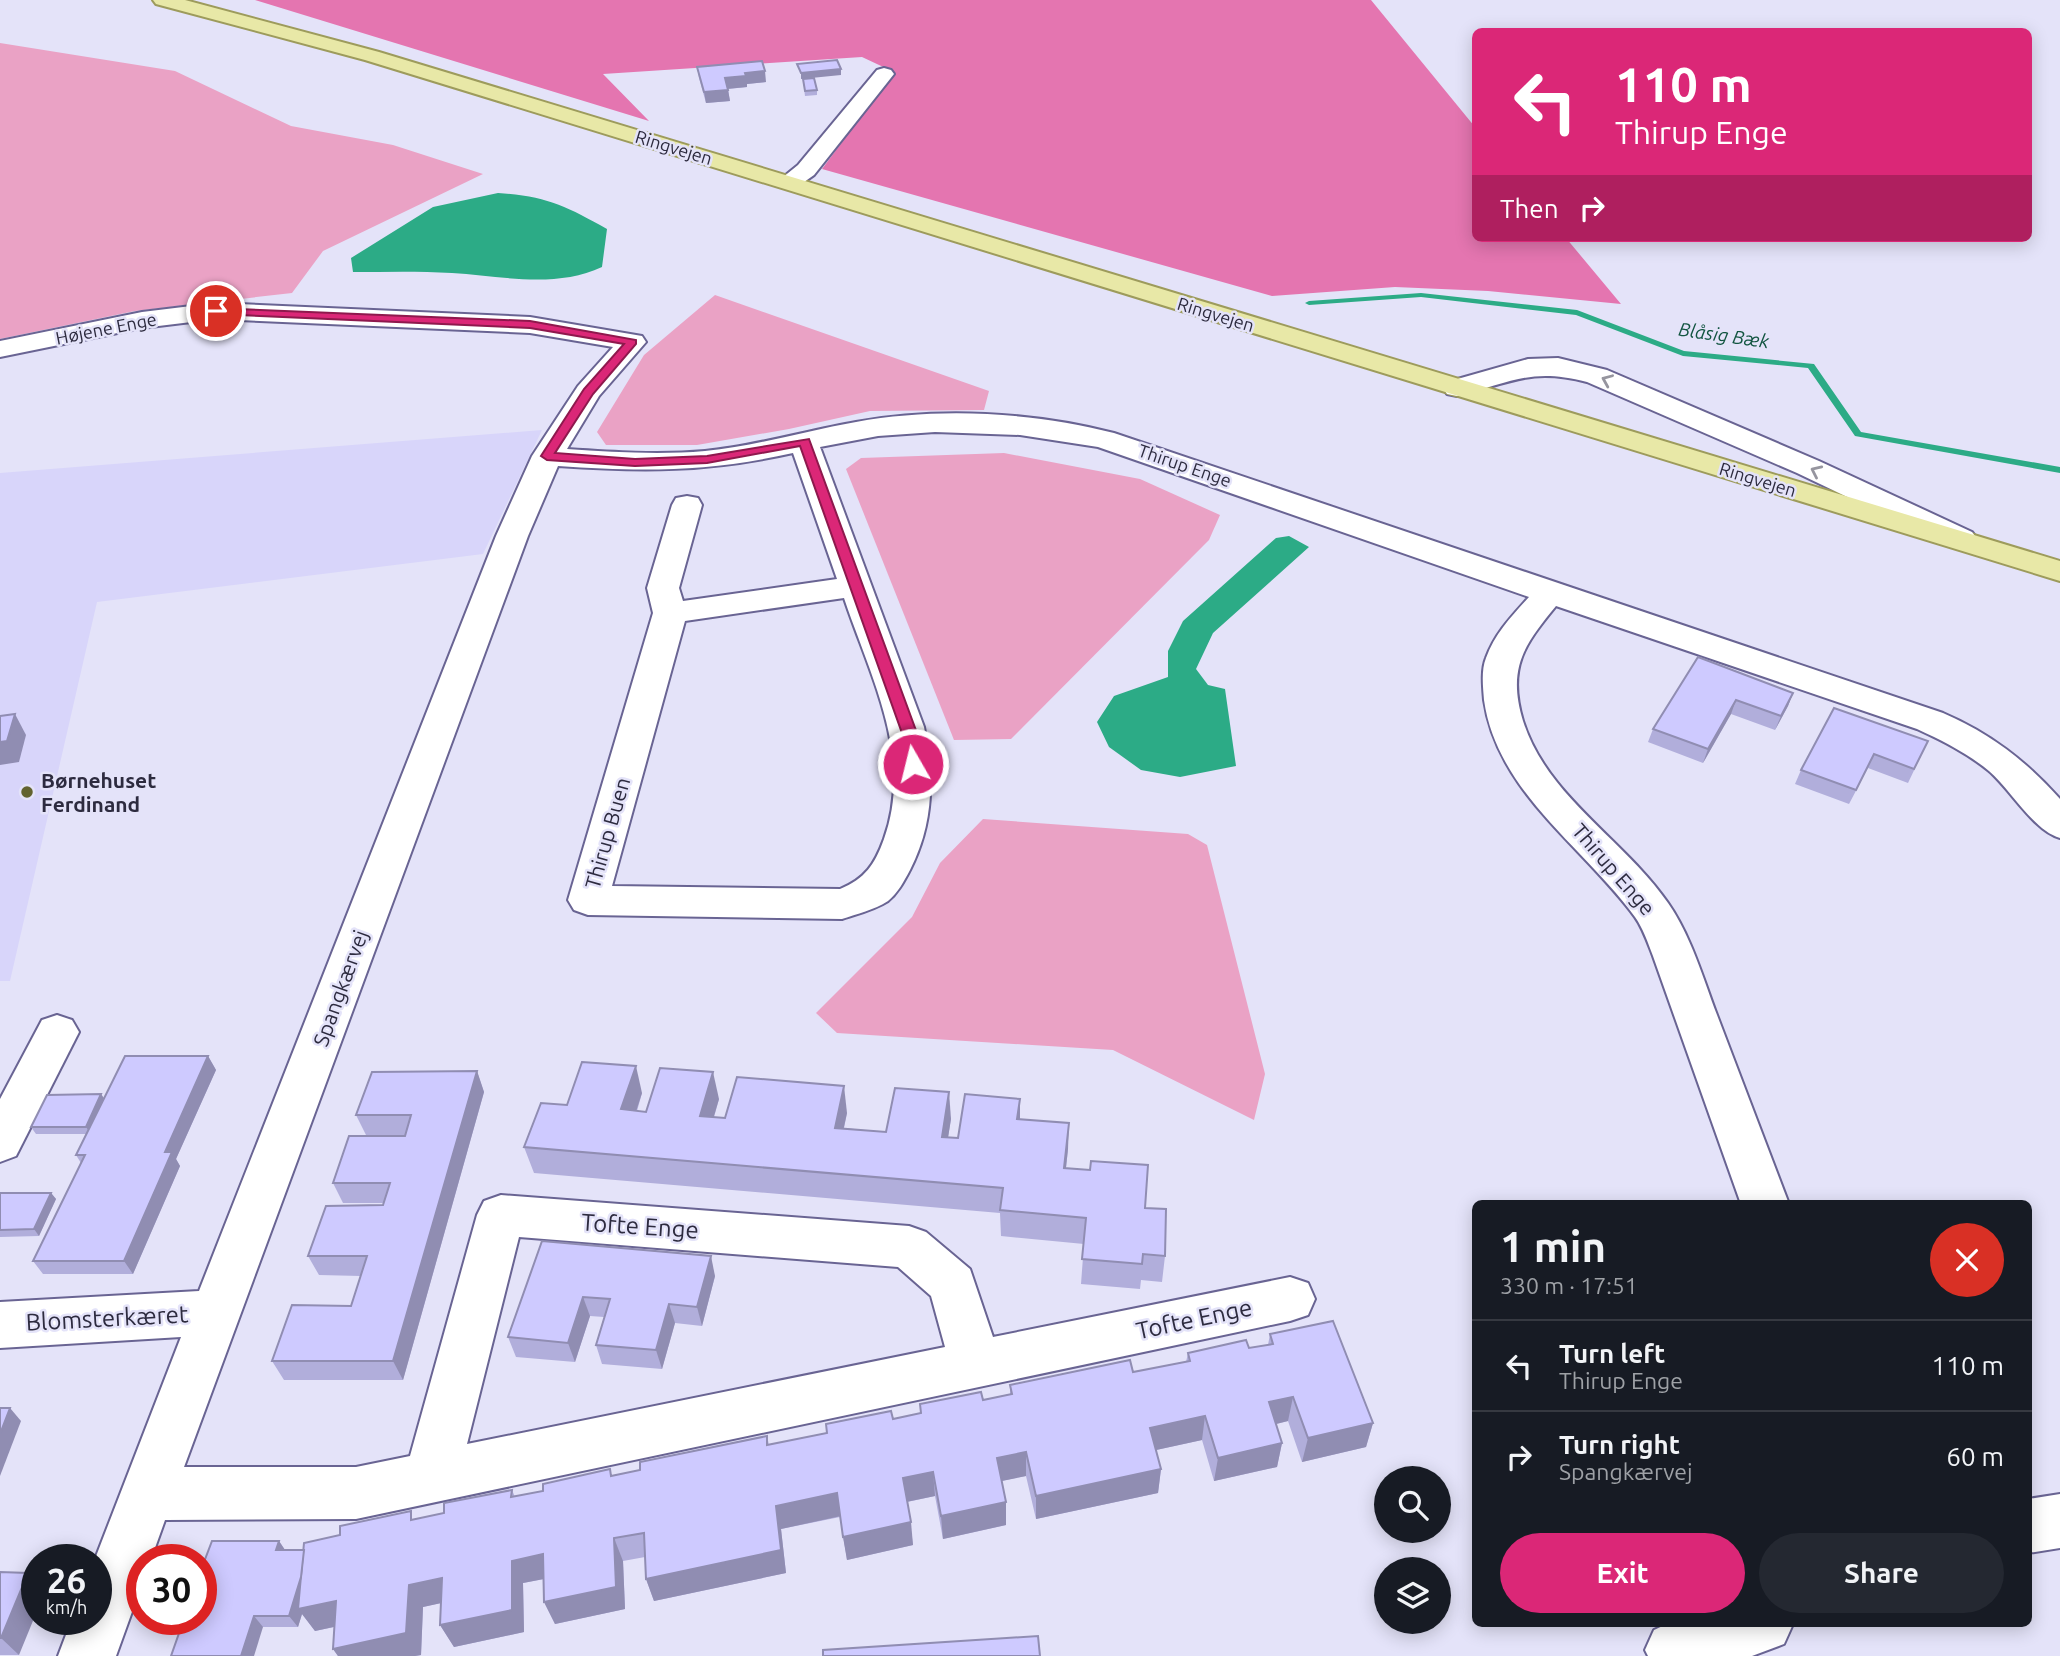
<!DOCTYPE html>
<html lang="en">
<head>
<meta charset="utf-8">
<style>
  :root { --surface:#171b24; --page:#242831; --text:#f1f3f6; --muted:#9ea1a6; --line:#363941; --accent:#db2777 }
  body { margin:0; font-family:Ubuntu,sans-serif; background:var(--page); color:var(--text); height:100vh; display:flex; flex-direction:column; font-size:26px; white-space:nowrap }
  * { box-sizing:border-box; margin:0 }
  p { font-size:23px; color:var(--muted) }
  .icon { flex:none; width:38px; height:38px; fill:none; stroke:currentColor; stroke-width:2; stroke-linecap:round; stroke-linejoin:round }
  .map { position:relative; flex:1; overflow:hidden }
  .side { position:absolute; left:1472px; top:1200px; width:560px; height:427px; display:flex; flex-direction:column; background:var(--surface); border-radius:10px; box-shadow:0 4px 18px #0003 }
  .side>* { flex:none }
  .top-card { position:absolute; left:1472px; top:28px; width:560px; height:214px; border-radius:10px; box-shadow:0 4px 18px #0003; background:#db2777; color:#fff; overflow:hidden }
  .tools { position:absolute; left:1374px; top:1466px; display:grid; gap:14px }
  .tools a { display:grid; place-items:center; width:77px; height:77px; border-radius:50%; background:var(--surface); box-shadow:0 4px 18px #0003; font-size:35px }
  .speed { position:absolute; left:21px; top:1544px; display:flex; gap:14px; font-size:35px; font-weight:700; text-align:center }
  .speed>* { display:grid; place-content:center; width:91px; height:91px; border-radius:50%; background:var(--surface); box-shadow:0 4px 18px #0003; line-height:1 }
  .speed small { font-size:18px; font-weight:400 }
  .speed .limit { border:10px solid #d22; background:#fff; color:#111 }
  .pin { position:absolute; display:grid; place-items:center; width:60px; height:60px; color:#fff; margin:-30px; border:4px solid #fff; border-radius:50%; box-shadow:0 2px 7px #0007 }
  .me { position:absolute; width:77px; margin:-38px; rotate:352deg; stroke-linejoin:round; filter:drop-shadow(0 0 5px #0008) }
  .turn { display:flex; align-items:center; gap:24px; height:147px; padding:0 28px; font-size:32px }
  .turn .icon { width:91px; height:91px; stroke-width:2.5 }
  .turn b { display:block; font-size:49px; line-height:60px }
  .then { display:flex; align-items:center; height:66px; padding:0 28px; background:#0003; gap:14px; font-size:26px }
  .round { display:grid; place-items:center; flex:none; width:74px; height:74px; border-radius:37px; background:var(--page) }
  .overview { display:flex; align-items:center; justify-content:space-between; height:119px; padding:0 28px }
  h1 { font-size:42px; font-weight:700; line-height:52px }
  .primary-button { display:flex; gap:14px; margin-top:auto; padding:14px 28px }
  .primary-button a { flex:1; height:80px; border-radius:42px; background:var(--accent); color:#fff; font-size:28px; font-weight:700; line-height:80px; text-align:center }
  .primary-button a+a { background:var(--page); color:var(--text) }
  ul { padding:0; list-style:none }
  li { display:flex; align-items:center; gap:21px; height:91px; padding:0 28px; border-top:2px solid var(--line) }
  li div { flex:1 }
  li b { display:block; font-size:26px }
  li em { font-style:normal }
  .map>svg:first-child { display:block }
  .built { fill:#d8d5fa }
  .green { fill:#eaa2c5 }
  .forest { fill:#e475b0 }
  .water { fill:#2cab86 }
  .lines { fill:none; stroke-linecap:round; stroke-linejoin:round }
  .stream { fill:#2cab86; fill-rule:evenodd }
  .minor-casing { stroke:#696493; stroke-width:4 }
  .major-casing { stroke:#9d9b5c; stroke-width:4 }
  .minor { fill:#fff; fill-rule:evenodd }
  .major { fill:#e8e8a7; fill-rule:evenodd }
  .wall { fill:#b1aedb }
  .shaded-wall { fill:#908db2 }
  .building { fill:#cecaff; stroke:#908db2; stroke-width:2 }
  .oneway { stroke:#96959f }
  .route { fill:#db2777; stroke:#8e194d; stroke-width:2 }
  .poi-dot { fill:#62622f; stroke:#e4e3f9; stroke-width:2.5 }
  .labels { text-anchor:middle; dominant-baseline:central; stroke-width:5; stroke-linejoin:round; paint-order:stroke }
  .far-street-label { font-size:18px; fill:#2d2b3f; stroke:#e4e3f9 }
  .far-water-label { font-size:19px; font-style:italic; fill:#125541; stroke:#e4e3f9 }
  .poi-label { font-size:21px; font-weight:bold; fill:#2d2b3f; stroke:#e4e3f9; text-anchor:start }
  .street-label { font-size:21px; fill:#2d2b3f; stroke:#e4e3f9 }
  .near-street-label { font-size:24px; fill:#2d2b3f; stroke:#e4e3f9 }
</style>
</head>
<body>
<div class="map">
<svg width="2060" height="1656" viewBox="0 0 2060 1656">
  <rect width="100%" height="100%" fill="#e4e3f9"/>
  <polygon class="built" points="542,430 483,554 97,602 10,981 0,981 0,473"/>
  <g class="green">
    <polygon points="0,43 175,71 291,126 393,145 483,174 323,251 292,293 135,311 0,339"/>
    <polygon points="715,295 989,391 984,410 870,411 789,429 697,445 606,445 597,432 644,355"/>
    <polygon points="1004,453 1140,479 1220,515 1209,540 1011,739 954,740 846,469 861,458"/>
    <polygon points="983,819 1188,834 1207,845 1265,1074 1254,1120 1113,1050 837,1033 816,1013 912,917 940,863"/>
  </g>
  <polygon class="forest" points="255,0 1371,0 1475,127 1475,238 1566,238 1621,304 1488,291 1395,287 1272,296 822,169 894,72 862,57 603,74 649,121"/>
  <g class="water">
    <path d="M498,193c48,3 68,13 109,36l-5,38c-47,22 -101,9 -150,6 -33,-2 -66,-1 -99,-1l-2,-14 82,-51z"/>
    <polygon points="1289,536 1309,547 1213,633 1196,669 1208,685 1225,689 1236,766 1180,777 1141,770 1109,747 1097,722 1114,696 1168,677 1168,651 1183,621 1276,538"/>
  </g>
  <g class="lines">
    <polygon class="stream" points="1421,293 1577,310 1684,351 1814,364 1861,432 2060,467 2060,473 1855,436 1808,368 1683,356 1576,315 1421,297 1309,305 1305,303 1309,301"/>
    <defs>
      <g id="minor">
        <polygon points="884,68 891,70 894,74 814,175 797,187 781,187 777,182 798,165 877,70"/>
        <path d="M216,303l314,14 112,19 4,6 -47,54 -32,53c45,3 92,6 138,2 51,-5 100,-20 151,-29 83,-15 176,-10 258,11l829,280c47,20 83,48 117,86v39c-26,-7 -49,-48 -71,-67 -22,-18 -46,-30 -72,-42l-361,-123c-32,39 -49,62 -33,115 24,76 102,119 145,182 23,33 35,75 49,112 24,63 48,126 72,189h-48l-88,-248c-5,-13 -10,-28 -18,-39 -51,-70 -138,-125 -151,-217 -1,-13 -3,-30 2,-42 9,-25 26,-42 43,-61l-431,-150 -78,-12 -85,-3 -57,4 -58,11 104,280c10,50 10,96 -14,143 -6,11 -12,23 -22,31 -14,9 -31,13 -46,18l-254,-4 -14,-5 -6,-10 85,-287 -6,-25 25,-83 4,-7 11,-2 11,2 4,7 -23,83 4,13 154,-22 -44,-126c-84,19 -150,19 -235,13l-30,70 -344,931h172l54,-11 67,-241 7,-14 17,-6 408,31 17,6 44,37 23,68 297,-60 18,6 7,16 -7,16 -18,6 -934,198 -191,1 -14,39h-9v25l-26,72h-58l14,-37h24l-1,-60 86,-222 -181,11v-46l199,-11 297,-755 36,-80 46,-70 35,-39 -83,-14 -314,-14 -74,9 -142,29v-16l142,-29zM844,598c26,78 70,158 40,241 -9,25 -19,40 -44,50l-228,-3 73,-265zM519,1237l379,30 33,29 14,51 -478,97z"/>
        <path d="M1558,358l49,12 212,91 153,71 5,7 -5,7 -11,3 -11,-3 -153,-73 -210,-91c-57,-15 -76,1 -130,14l-10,-2 -4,-6 4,-6 81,-23z"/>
        <polygon points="57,1015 72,1020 79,1032 16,1156 0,1162 0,1099 42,1020"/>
        <polygon points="2060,1494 2060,1548 2028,1553 2028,1499"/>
        <polygon points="1667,1624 1793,1624 1784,1644 1752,1656 1648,1656 1645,1650 1654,1630"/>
      </g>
      <polygon id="major" points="153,0 185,0 379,52 2060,561 2060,581 365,60 156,4"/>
    </defs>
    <use href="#minor" class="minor-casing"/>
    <use href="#major" class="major-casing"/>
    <use href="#minor" class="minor"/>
    <use href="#major" class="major"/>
  </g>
  <g class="wall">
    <polygon points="697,67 766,82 747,84 747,87 728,89 730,101 706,103 699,78"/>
    <polygon points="803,79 817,90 817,95 805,96"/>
    <polygon points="1698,657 1793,693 1788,706 1775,730 1731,714 1703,763 1648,742 1653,729"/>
    <polygon points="1928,741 1908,783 1868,768 1849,804 1795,784 1801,770"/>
    <polygon points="208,1056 216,1070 176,1159 180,1166 133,1274 43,1274 33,1261 81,1163 76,1155 87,1134 36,1134 31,1127"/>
    <polygon points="477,1071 484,1092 403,1380 284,1380 272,1361 351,1306 361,1276 319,1275 308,1256 383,1205 384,1203 343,1203 333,1183 405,1135 366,1135 356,1115"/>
    <polygon points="642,1093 637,1111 646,1112 719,1099 714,1117 725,1118 847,1113 844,1128 886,1132 951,1119 948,1137 958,1138 1020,1119 1068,1149 1066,1168 1145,1208 1165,1256 1162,1282 1141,1280 1140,1289 1081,1284 1084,1244 1001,1236 1000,1213 534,1173 524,1147 567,1105"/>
    <polygon points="0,1193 51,1193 56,1199 39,1236 0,1237"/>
    <polygon points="542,1241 715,1276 702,1326 675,1323 662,1369 602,1364 596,1345 604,1317 590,1316 575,1362 516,1357 508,1337"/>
    <polygon points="1270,1334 1373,1423 1366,1447 1302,1462 1288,1421 1276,1424 1282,1443 1277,1467 1214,1481 1202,1440 1156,1450 1161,1469 1158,1493 1036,1519 1026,1476 1001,1481 1006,1502 1006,1525 943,1539 935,1496 907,1502 913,1545 847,1560 840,1517 781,1529 786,1573 654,1601 646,1579 645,1557 623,1561 625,1609 555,1624 544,1602 544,1579 523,1583 524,1632 454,1647 440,1625 441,1603 423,1607 421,1655 415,1656 338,1656 333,1649 334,1627 315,1631 302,1614 298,1627 263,1627 171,1656 279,1541 285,1550 304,1550 415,1519 444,1513 512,1490 515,1497 640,1470 767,1436 769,1445 893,1419 1010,1394 1010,1385 1133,1372 1186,1362 1188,1353 1249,1348 1268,1345"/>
    <polygon points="0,1572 19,1655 0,1655"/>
  </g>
  <g class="shaded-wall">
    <polygon points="841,69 841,75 801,79 801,73"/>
    <polygon points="765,71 766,82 747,84 747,87 726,89 725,78 745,73"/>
    <polygon points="728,90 730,101 706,103 704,92"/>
    <polygon points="1793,693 1788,706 1775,730 1781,716"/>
    <polygon points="1736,700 1731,714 1703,763 1708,749"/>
    <polygon points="15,714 26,735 19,762 0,765 0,742"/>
    <polygon points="208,1056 216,1070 176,1159 180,1166 133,1274 124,1261 165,1152"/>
    <polygon points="636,1066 642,1093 628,1136 621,1109"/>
    <polygon points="477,1071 484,1092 403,1380 393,1361"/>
    <polygon points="713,1072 719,1099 706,1143 700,1116"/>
    <polygon points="844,1086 847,1113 838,1154 835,1128"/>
    <polygon points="949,1092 951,1119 944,1163 942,1137"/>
    <polygon points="101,1094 106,1101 91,1134 86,1127"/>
    <polygon points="1020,1099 1020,1125 1017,1119"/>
    <polygon points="1069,1123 1068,1149 1063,1194 1064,1168"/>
    <polygon points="51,1193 56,1199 39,1236 34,1229"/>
    <polygon points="711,1256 715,1276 702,1326 697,1307"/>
    <polygon points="583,1297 590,1316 575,1362 568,1343"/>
    <polygon points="669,1304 675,1323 662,1369 656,1350"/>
    <polygon points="1293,1397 1288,1421 1264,1427 1269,1402"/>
    <polygon points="10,1408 21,1421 0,1476 0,1434"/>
    <polygon points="1205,1416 1202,1440 1147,1452 1150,1428"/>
    <polygon points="1373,1423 1366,1447 1302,1462 1308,1438"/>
    <polygon points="1282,1443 1277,1467 1214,1481 1218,1458"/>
    <polygon points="1026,1452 1026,1476 997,1482 997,1458"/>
    <polygon points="1161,1469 1158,1493 1036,1519 1036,1496"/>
    <polygon points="933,1472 935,1496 906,1502 903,1478"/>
    <polygon points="837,1493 841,1516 781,1529 786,1573 654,1601 646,1579 776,1506"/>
    <polygon points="1006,1502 1006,1525 943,1539 941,1516"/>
    <polygon points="911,1522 913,1545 847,1560 843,1537"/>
    <polygon points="614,1538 623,1561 625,1609 555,1624 544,1602"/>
    <polygon points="279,1541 287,1553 276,1550"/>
    <polygon points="310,1550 336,1601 352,1623 315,1631 302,1614 298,1627 289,1616"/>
    <polygon points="543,1554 554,1577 523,1583 524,1632 454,1647 440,1625 512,1561"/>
    <polygon points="28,1573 37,1582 37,1611 19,1655 1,1638"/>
    <polygon points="442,1578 455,1600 423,1607 421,1655 415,1656 338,1656 333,1649 409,1585"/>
    <polygon points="254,1616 263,1627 254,1656 241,1656"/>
  </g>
  <g class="building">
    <polygon points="837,60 841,69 801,73 797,64"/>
    <polygon points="762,61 765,71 745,73 746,76 725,78 728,90 704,92 697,67"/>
    <polygon points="814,78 817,90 805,91 803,79"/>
    <polygon points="1698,657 1793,693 1781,716 1736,700 1708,749 1653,729"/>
    <polygon points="1834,708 1928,741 1914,769 1874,754 1856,790 1801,770"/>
    <polygon points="15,714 7,741 0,742 0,716"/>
    <polygon points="125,1056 208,1056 165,1152 172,1152 124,1261 33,1261 85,1155 76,1155"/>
    <polygon points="582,1062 636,1066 621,1109 646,1112 660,1068 713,1072 700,1116 725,1118 737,1077 844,1086 835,1128 886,1132 895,1088 949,1092 942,1137 958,1138 965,1094 1020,1099 1017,1119 1069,1123 1064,1168 1090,1170 1091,1161 1148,1165 1145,1208 1166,1209 1165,1256 1143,1254 1142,1264 1082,1259 1086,1218 1000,1210 1003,1188 524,1147 541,1103 567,1105"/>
    <polygon points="477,1071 393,1361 272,1361 292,1305 351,1306 367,1256 308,1256 326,1206 383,1205 390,1183 333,1183 349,1136 405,1136 411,1115 356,1115 372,1072"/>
    <polygon points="101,1094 86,1127 31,1127 47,1095"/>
    <polygon points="0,1193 51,1193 34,1229 0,1230"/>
    <polygon points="542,1241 711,1256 697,1307 669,1304 656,1350 596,1345 610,1299 583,1297 568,1343 508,1337"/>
    <polygon points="1333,1321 1373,1423 1308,1438 1293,1397 1269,1402 1282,1443 1218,1458 1205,1416 1150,1428 1161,1469 1036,1496 1026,1452 997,1458 1006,1502 941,1516 933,1472 903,1478 911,1522 843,1537 837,1493 776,1506 781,1550 646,1579 644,1533 614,1538 616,1587 544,1602 543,1554 512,1561 512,1610 440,1625 442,1578 409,1585 406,1633 333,1649 336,1601 298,1609 304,1543 340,1535 340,1526 411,1511 411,1520 444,1513 444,1503 512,1490 511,1497 543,1491 543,1484 610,1469 611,1476 640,1470 640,1462 767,1436 767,1445 827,1433 826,1424 891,1411 893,1419 921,1413 920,1404 981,1392 983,1400 1012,1394 1010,1385 1130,1360 1133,1372 1190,1361 1188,1353 1246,1340 1249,1348 1273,1344 1270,1334"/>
    <polygon points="0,1408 10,1408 0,1434"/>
    <polygon points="212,1541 279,1541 276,1550 304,1550 301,1577 289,1616 254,1616 241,1656 171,1656 184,1619 201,1619 201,1570"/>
    <polygon points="0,1572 28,1573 1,1638 0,1638"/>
    <polygon points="1038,1636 1040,1656 823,1656 823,1650"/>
  </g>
  <defs><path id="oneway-chevron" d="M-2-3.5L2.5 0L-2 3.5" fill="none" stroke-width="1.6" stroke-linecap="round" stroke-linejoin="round" transform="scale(1.75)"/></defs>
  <g class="oneway">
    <use href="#oneway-chevron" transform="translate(1607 380) rotate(-157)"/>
    <use href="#oneway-chevron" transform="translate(1816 471) rotate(-155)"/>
  </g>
  <polygon class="route" points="212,308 530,321 636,340 636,344 593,394 555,453 635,459 707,456 809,439 918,736 920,764 918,767 913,769 905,764 903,736 800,446 707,463 635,466 547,460 541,456 584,389 624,344 530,328 216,314 212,313"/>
  <circle class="poi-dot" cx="27" cy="792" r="7"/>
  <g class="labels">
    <g class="far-street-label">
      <text transform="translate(674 147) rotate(17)">Ringvejen</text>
      <text transform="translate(1216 314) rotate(17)">Ringvejen</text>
      <text transform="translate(106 328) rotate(-11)">Højene Enge</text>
      <text transform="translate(1185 465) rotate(19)">Thirup Enge</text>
      <text transform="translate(1758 479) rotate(17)">Ringvejen</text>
    </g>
    <g class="far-water-label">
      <text transform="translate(1724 335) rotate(8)">Blåsig Bæk</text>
    </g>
    <g class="poi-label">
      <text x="41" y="780">Børnehuset<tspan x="41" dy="24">Ferdinand</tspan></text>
    </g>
    <g class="street-label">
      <text transform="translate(607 833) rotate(-74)">Thirup Buen</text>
      <text transform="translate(1614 869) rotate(49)">Thirup Enge</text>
      <text transform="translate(340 988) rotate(-70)">Spangkærvej</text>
    </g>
    <g class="near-street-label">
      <text transform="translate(640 1226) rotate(4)">Tofte Enge</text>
      <text transform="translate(107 1318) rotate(-3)">Blomsterkæret</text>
      <text transform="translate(1194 1319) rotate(-12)">Tofte Enge</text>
    </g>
  </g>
</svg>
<div class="tools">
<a><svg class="icon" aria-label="search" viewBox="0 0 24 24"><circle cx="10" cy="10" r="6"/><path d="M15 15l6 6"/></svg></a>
<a><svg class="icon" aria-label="layers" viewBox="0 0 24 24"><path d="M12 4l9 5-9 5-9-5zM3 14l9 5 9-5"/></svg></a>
</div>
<div class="speed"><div>26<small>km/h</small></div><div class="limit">30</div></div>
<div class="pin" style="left:216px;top:311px;background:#d93025"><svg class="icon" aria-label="arrive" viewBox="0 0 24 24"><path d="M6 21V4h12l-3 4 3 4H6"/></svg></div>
<svg class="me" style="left:913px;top:764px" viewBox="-20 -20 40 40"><circle r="17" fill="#db2777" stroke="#fff" stroke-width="3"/><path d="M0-11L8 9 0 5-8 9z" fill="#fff"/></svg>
<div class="top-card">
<div class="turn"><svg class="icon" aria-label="left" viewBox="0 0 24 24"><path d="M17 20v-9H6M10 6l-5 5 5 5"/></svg><div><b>110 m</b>Thirup Enge</div></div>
<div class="then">Then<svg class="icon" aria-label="right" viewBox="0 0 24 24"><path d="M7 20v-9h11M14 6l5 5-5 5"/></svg></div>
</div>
<section class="side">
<div class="overview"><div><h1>1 min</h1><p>330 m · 17:51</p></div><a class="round" style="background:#d93025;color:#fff"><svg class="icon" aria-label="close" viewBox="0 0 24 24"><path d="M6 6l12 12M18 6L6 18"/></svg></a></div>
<ul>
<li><svg class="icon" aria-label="left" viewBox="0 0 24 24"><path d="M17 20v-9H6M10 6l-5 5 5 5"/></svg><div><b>Turn left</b><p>Thirup Enge</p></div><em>110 m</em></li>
<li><svg class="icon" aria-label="right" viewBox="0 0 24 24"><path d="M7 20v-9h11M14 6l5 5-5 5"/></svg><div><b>Turn right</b><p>Spangkærvej</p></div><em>60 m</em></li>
</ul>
<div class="primary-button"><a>Exit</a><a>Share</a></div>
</section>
</div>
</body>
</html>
